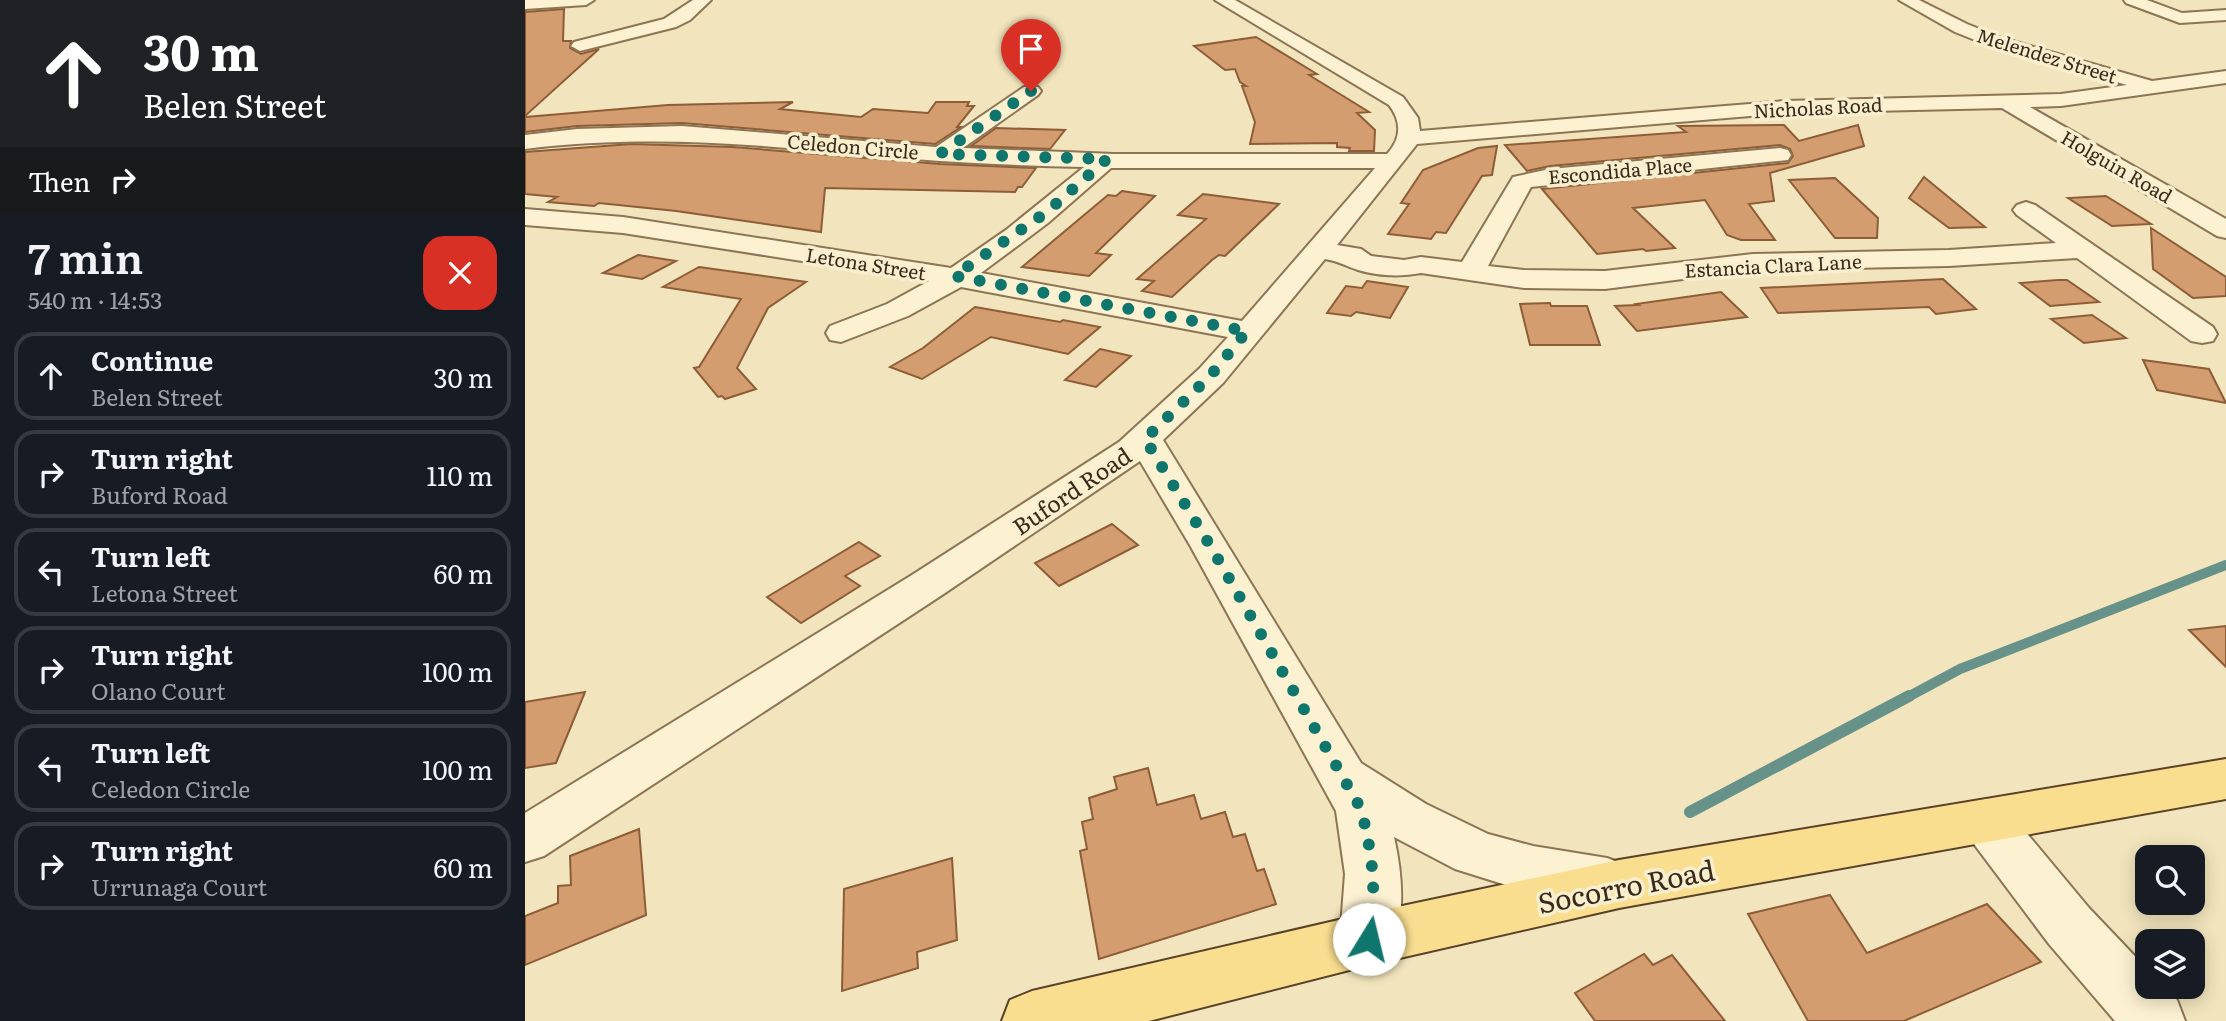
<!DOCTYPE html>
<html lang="en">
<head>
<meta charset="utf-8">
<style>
  :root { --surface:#171b24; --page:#20242c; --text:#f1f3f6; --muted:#9ea1a6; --line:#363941 }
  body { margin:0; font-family:Literata,serif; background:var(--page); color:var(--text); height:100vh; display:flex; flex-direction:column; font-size:26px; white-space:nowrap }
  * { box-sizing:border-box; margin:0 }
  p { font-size:23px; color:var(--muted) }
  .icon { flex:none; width:38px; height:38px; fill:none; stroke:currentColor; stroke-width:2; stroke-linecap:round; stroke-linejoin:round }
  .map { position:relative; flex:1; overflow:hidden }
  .details { display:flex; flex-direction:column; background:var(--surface); width:525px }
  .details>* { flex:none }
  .hud { background:#202124; color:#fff; overflow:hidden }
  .tools { position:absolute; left:1610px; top:845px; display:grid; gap:14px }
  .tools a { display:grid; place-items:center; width:70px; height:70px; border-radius:14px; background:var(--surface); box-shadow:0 4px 18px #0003; font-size:35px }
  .pin { position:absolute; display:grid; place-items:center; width:60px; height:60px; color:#fff; margin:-72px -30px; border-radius:50% 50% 50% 0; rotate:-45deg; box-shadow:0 0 7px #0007 }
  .pin .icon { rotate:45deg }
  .me { position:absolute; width:77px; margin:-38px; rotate:9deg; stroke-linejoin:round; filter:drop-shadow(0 0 5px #0008) }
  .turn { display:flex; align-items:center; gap:24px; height:147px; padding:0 28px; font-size:32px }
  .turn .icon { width:91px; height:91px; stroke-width:2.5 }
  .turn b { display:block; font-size:49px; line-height:60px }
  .then { display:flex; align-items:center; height:66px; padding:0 28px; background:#0003; gap:14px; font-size:26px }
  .round { display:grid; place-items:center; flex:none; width:74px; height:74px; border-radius:21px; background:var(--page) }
  .head { display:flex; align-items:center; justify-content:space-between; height:119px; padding:0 28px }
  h1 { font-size:42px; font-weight:600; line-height:52px }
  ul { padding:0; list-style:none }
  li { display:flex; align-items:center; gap:21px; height:88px; margin:0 14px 10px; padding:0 14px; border:4px solid var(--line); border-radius:21px }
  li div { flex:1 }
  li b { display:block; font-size:26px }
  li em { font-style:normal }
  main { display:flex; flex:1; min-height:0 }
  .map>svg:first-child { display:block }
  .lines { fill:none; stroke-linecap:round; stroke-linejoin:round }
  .stream-far1 { stroke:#679289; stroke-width:10 }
  .stream { stroke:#679289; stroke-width:12 }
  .building { fill:#d49d6f; stroke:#8d5d38; stroke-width:2 }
  .minor-casing { stroke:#8c7454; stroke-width:4 }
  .major-casing { stroke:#594229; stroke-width:4 }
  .minor { fill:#fcf1d1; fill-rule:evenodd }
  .major { fill:#fade90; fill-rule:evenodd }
  .route { stroke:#0f766e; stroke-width:12; stroke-dasharray:0 21.6 }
  .labels { text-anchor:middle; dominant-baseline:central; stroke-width:7; stroke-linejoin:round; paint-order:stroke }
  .far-street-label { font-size:19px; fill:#392b1b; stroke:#f9eecd }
  .street-label { font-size:23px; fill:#392b1b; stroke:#f9eecd }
  .near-street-label { font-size:28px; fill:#392b1b; stroke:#f9eecd }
</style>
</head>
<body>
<main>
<section class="details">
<div class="hud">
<div class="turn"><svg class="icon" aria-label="ahead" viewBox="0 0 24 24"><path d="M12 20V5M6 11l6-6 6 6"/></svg><div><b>30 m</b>Belen Street</div></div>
<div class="then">Then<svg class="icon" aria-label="right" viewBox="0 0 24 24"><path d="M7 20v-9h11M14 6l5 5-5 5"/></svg></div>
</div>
<div class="head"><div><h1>7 min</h1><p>540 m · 14:53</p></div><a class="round" style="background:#d93025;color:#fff"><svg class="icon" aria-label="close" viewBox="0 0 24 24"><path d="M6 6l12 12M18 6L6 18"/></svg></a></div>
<ul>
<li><svg class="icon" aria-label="ahead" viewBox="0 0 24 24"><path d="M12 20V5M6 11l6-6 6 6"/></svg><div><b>Continue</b><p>Belen Street</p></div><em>30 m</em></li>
<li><svg class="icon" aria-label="right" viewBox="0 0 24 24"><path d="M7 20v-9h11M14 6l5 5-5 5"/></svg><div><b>Turn right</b><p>Buford Road</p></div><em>110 m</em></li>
<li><svg class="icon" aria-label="left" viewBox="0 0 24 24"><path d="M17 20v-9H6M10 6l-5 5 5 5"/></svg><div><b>Turn left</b><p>Letona Street</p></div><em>60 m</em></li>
<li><svg class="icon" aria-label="right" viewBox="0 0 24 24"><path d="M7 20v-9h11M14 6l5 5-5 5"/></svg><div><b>Turn right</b><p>Olano Court</p></div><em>100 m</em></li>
<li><svg class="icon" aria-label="left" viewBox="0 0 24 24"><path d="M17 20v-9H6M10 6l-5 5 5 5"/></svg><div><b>Turn left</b><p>Celedon Circle</p></div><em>100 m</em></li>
<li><svg class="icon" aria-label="right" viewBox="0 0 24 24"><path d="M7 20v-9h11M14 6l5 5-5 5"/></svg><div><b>Turn right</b><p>Urrunaga Court</p></div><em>60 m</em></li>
</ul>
</section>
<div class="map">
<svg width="1701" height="1021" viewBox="0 0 1701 1021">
  <rect width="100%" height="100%" fill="#f2e5bd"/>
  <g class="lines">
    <polyline class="stream-far1" points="1381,698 1435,669 1701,565"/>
    <polyline class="stream" points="1165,812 1384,696"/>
  </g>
  <g class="building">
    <polygon points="39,9 38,41 46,41 45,48 56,54 74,49 0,116 0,12"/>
    <polygon points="731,37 792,74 784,75 844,112 832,113 850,130 849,151 824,151 825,148 812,147 812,143 725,144 730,122 717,86 721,86 715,82 710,69 700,70 669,46"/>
    <polygon points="268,102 255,109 336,117 348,109 403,113 411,102 444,102 442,106 449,106 432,127 436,127 410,144 157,123 52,126 0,132 0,117 143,105"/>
    <polygon points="1259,125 1274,141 1333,125 1339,146 1245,173 1249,201 1224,204 1250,240 1216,240 1202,235 1180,200 1108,208 1150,248 1121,251 1118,249 1072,254 1017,189 1263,163 1268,156 1265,149 1255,145 1025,166 1002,171 980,145 1161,132 1153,126"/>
    <polygon points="471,128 540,130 525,149 446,146"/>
    <polygon points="106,144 208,147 415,164 511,168 497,187 493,187 490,192 300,188 296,232 151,211 74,203 69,206 23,202 32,197 0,194 0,152"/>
    <polygon points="972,146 967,175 957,176 921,233 911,232 906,239 863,234 884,204 876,203 898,170 953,148"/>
    <polygon points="1399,177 1460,227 1424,228 1384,198"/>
    <polygon points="1310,178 1353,218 1352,238 1310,238 1264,180"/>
    <polygon points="597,191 630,196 571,253 586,255 564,276 497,267 583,195 591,196"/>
    <polygon points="678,194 754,204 700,256 694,255 687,260 647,297 617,291 629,281 612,279 681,219 653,215"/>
    <polygon points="1581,196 1626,224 1587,226 1543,198"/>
    <polygon points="1626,228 1701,277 1701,296 1668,298 1628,269"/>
    <polygon points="113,255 151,261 117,279 78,273"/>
    <polygon points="174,267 281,282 243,308 212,368 231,389 200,399 197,396 193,397 169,368 174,367 216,299 138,287"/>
    <polygon points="1418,279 1451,309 1411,314 1404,307 1253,313 1236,288"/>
    <polygon points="1533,280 1542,280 1574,302 1525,306 1495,283"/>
    <polygon points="842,281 883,287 865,318 831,312 826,316 802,313 821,286 837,288"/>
    <polygon points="1196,292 1222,317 1112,331 1090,306 1113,305 1111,304"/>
    <polygon points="1025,303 1026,306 1062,306 1075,345 1005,345 995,304"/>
    <polygon points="450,307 535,322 538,320 575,327 543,354 466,337 397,379 365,367 398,348"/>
    <polygon points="1567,315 1601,338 1559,343 1526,319"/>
    <polygon points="575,349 606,356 571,387 540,380"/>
    <polygon points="1618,360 1684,369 1701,403 1632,390"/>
    <polygon points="587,524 613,545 534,586 510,563"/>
    <polygon points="334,542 355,556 320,576 335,586 276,623 242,597"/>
    <polygon points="1701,626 1701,667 1664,630"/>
    <polygon points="60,692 31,763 0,768 0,702"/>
    <polygon points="623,768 632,805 669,795 676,819 700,812 708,837 720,834 732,871 739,869 751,904 574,959 555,851 562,849 557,822 568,819 564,798 592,789 589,777"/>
    <polygon points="114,829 121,915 0,965 0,916 33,903 33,886 46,885 45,856"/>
    <polygon points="427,858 432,940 392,952 393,968 317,991 319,889"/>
    <polygon points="1305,895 1342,953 1462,904 1516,962 1379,1021 1283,1021 1223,914"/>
    <polygon points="1119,954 1128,965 1147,955 1200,1021 1070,1021 1050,993"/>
  </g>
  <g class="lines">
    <defs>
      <g id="minor">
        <polygon points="0,0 69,0 61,5 0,9"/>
        <polygon points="168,0 186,0 165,20 151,27 55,51 46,46 49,42 139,19"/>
        <path d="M690,0h20l168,97 15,21 2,13 365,-30 276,-7 66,-9 -137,-39 -35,-14 -56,-32h20l48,24 35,14 150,43 74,-10v12l-165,23 -31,1 196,112v19l-9,-2 -215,-128 -217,5 -368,31 -80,101 24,4 10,7 33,4 17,-3 41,5 51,-85 37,-8 230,-21 8,2 3,5 -3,5 -257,27 -43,79 36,4 81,1 148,-17 196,-4 107,-7 -39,-28 -4,-5 4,-5 9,-3 9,3 178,122 4,7 -4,7 -11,2 -11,-2 -114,-83 -128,8 -196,4 -148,19 -81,-1 -103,-15c-20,4 -44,3 -63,-3 -12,-4 -20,-9 -33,-11l-102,124 -60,57 198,323 65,41 62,30 45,12 74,12 19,7 8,17 -8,17 -19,7 -85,-16 -67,-21 -61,-32c9,40 12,83 -5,121l-20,7 -20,-7 -9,-19 5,-65 -9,-63 -145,-264 -51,-86 -198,134 -398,261 -19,6v-49l387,-238 207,-133 80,-73 29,-32 -267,-50 -53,29 -67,26 -11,-2 -4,-7 4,-7 57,-22 42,-23 -306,-48 -98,-8v-16l98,8 328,51 55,-38 78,-63c-48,-1 -96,-3 -144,-6 -143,-11 -270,-30 -415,-12v-14l52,-6 105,-3 254,21 88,-60h14l3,4 -3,4 -75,53 151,6h273c14,-15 15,-32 2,-49zM586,168h264l-133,153 -261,-48 67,-50z"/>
        <polygon points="1599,0 1622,0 1657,13 1701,10 1701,20 1655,23 1601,3"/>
        <polygon points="1461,799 1479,806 1564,908 1622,969 1622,987 1639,987 1652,1000 1660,1021 1590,1021 1524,944 1443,836 1435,821 1443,806"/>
      </g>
      <polygon id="major" points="1701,759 1701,799 1094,908 844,965 624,1021 477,1021 485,1000 507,991 844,913 1094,860"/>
    </defs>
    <use href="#minor" class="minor-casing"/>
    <use href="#major" class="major-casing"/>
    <use href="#minor" class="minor"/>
    <use href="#major" class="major"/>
  </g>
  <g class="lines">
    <path class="route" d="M506,91l-91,63 167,5 -59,52 -94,65 293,55 -37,45 -65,63 66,108 150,262c12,47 16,82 8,130"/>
  </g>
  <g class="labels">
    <g class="far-street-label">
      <text transform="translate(1522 55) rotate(17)">Melendez Street</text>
      <text transform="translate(1293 107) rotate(-3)">Nicholas Road</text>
      <text transform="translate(328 146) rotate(5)">Celedon Circle</text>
      <text transform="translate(1592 166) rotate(30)">Holguin Road</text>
      <text transform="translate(1095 170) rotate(-5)">Escondida Place</text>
      <text transform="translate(341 263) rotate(9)">Letona Street</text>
      <text transform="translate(1248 265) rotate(-3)">Estancia Clara Lane</text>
    </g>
    <g class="street-label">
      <text transform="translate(546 490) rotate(-34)">Buford Road</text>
    </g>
    <g class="near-street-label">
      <text transform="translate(1101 885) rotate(-11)">Socorro Road</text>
    </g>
  </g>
</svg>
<div class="tools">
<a><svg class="icon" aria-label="search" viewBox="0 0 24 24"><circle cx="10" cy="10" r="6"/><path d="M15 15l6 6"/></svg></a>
<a><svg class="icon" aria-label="layers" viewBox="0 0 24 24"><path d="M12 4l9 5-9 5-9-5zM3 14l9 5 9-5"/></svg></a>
</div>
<div class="pin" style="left:506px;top:91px;background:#d93025"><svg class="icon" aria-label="arrive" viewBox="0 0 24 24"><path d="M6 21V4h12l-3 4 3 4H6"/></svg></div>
<svg class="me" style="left:844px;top:939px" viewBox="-20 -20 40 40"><circle r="19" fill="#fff"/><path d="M0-13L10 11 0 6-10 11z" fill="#0f766e"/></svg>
</div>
</main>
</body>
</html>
